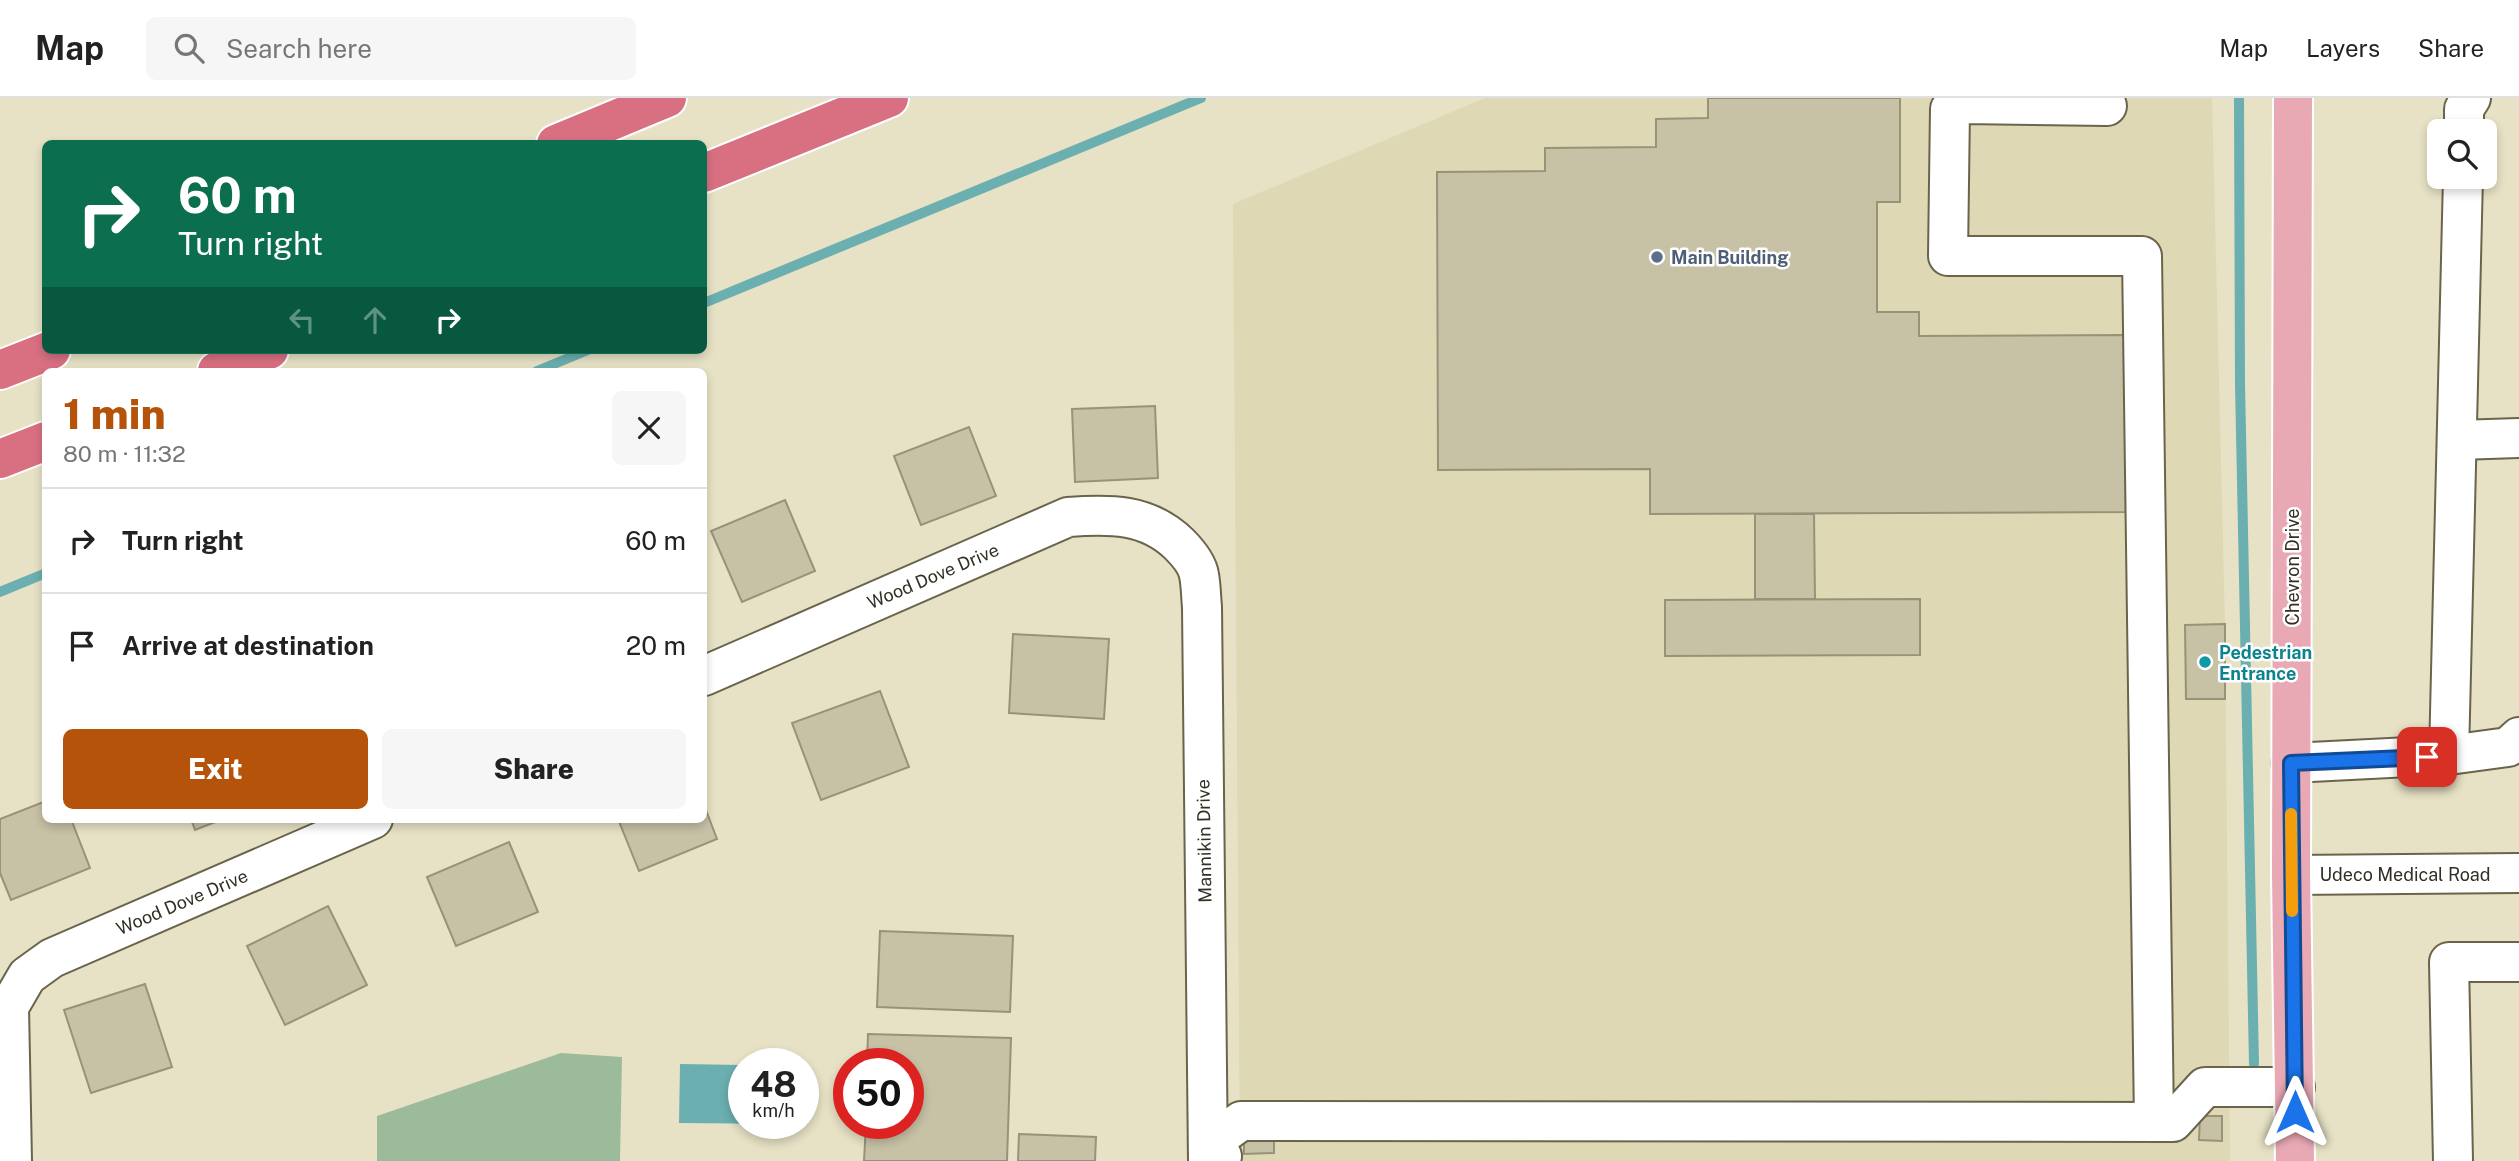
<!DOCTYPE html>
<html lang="en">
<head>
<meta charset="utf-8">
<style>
  :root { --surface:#fff; --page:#f6f6f6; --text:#222; --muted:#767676; --line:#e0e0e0; --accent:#b45309 }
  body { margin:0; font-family:"Public Sans",sans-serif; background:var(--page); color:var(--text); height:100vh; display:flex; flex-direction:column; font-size:26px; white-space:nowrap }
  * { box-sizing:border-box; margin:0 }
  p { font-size:23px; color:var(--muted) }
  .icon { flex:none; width:38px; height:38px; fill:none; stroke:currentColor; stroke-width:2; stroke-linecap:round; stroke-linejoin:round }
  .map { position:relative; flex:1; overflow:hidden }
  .panel { position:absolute; left:42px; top:270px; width:665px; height:455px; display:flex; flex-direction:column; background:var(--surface); border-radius:10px; box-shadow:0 4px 10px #0003 }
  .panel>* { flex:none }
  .top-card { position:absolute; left:42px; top:42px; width:665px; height:214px; border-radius:10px; box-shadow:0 4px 10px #0003; background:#0b6e4f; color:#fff; overflow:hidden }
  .buttons { position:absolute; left:2427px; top:21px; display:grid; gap:14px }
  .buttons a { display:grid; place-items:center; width:70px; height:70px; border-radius:10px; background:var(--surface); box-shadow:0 4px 10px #0003; font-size:35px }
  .speed { position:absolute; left:728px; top:950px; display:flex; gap:14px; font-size:35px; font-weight:700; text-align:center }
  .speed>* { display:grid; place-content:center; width:91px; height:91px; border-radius:50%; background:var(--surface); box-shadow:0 4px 10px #0003; line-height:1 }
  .speed small { font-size:18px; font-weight:400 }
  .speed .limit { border:10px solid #d22; background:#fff; color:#111 }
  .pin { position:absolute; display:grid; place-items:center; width:60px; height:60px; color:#fff; margin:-30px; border-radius:14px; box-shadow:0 4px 10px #0006 }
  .me { position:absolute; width:77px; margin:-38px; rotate:0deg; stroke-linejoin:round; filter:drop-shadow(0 0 5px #0008) }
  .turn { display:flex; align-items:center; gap:24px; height:147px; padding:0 21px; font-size:32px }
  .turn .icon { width:91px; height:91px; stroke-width:2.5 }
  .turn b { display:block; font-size:49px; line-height:60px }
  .lanes { display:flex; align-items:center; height:66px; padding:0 21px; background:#0003; justify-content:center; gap:35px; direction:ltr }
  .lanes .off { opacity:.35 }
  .round { display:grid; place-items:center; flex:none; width:74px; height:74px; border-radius:10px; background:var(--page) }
  .headline { display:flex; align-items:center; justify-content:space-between; height:119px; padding:0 21px }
  h1 { font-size:42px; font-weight:800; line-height:52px; color:var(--accent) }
  .cta { display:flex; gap:14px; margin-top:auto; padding:14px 21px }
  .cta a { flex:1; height:80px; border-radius:10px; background:var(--accent); color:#fff; font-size:28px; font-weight:800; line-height:80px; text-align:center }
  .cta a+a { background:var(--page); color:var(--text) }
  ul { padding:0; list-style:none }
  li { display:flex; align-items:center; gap:21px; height:105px; padding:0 21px; border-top:2px solid var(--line) }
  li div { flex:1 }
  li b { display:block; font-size:26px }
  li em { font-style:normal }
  header { display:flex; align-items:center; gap:42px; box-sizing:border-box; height:98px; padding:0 35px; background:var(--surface); border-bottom:2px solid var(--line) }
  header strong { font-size:33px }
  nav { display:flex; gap:38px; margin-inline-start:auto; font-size:24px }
  .search { width:490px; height:63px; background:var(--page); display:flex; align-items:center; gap:18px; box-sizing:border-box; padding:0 24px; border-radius:10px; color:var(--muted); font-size:26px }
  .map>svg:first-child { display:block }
  .built { fill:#ded8b4 }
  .green { fill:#9bbb9b }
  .water { fill:#6bafb0 }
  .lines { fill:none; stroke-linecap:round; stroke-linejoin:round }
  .stream { stroke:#6bafb0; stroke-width:10 }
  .building { fill:#c7c1a6; stroke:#989378; stroke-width:2 }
  .minor-casing { stroke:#69644b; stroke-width:42 }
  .major-casing { stroke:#fff; stroke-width:42 }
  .highway-casing { stroke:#fff; stroke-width:42 }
  .minor { stroke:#fff; stroke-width:38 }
  .major { stroke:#e8a9b4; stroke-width:38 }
  .highway { stroke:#d97082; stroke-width:38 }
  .route-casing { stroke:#114b97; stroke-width:18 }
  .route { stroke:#1a73e8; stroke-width:12 }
  .slow { stroke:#f59e0b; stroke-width:12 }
  .service-dot { fill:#5c6f8a; stroke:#fff; stroke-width:2.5 }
  .culture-dot { fill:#0f9aa8; stroke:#fff; stroke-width:2.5 }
  .labels { text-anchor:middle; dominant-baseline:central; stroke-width:5; stroke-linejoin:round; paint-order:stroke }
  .service-label { font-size:18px; font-weight:bold; fill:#4e5e75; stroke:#fff; text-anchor:start }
  .street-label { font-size:18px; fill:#322f25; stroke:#fff }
  .culture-label { font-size:18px; font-weight:bold; fill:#0d838f; stroke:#fff; text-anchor:start }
</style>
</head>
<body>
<header>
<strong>Map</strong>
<div class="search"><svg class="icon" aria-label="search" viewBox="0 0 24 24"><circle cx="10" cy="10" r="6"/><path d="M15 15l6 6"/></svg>Search here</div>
<nav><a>Map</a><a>Layers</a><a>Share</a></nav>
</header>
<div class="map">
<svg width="2519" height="1063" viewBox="0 0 2519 1063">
  <rect width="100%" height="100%" fill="#e7e2c5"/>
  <polygon class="built" points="1485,0 2212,0 2225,526 2230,1063 1240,1063 1233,106"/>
  <polygon class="green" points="561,955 622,959 620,1063 377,1063 377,1018"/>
  <polygon class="water" points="680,966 744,967 744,1026 803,1026 803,967 808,967 808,1026 679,1025"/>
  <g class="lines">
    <g class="stream">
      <polyline points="2239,0 2240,286 2254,966"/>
      <polyline points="704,205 1201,0"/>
      <polyline points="537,273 588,252"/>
      <polyline points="0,494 46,475"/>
    </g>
  </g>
  <g class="building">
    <polygon points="1708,0 1900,0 1900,104 1877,104 1877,214 1919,214 1919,238 2125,237 2126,414 1650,416 1650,371 1438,372 1437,74 1545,73 1545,50 1656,49 1656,21 1708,20"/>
    <polygon points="1155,308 1158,380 1075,384 1072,311"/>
    <polygon points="969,329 996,398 921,427 894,358"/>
    <polygon points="785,402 815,473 742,504 711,433"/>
    <polygon points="1755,416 1814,416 1815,501 1755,501"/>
    <polygon points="1920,501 1920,557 1665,558 1665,502"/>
    <polygon points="2225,526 2225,601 2186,601 2185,527"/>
    <polygon points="1013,536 1109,541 1104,621 1009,615"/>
    <polygon points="880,593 909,669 821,702 792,625"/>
    <polygon points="46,703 46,721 71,721 90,770 11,802 0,775 0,721"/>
    <polygon points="704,707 717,741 639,773 618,721 704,721"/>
    <polygon points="191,721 223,721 195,732"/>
    <polygon points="509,744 538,814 456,848 427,779"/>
    <polygon points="328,808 367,887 285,927 247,848"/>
    <polygon points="880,833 1013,838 1010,914 877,909"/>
    <polygon points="145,886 172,969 91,995 64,912"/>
    <polygon points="868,936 1011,940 1007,1063 864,1063 866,1026 908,1026 908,966 867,966"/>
    <polygon points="2200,1018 2222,1018 2222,1043 2199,1042"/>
    <polygon points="1019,1036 1096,1039 1095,1063 1018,1063"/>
    <polygon points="1274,1036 1274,1055 1244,1056 1244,1037"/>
  </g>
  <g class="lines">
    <defs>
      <g id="minor">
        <polyline points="2107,8 1963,6 1950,11 1948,158 2142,158 2154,1024"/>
        <polyline points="2464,33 2464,11 2471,0"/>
        <polyline points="2458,342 2519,340"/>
        <path d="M704,578l364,-159c41,-3 79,-4 111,27 8,8 18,19 20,31 2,10 2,22 3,32l6,554"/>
        <polyline points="2449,657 2463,79"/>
        <polyline points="2291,665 2449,657 2508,649 2519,639"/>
        <polyline points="2291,777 2519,775"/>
        <polyline points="1222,1058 1208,1047 1241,1023 2173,1024 2205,989 2295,989"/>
        <polyline points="12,1063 9,909 27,878 52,860 373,721"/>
        <polyline points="2453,1063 2449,864 2519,864"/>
      </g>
      <polyline id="major" points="2293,0 2291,777 2295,1063"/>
      <g id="highway">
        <polyline points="556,46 667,0"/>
        <polyline points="704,75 889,0"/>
        <polyline points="0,272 51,252"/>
        <polyline points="217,273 269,252"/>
        <polyline points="0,361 46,343"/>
      </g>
    </defs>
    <use href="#minor" class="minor-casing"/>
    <use href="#major" class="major-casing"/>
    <use href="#highway" class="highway-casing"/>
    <use href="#minor" class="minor"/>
    <use href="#major" class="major"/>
    <use href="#highway" class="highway"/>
  </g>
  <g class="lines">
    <defs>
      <polyline id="route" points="2295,1014 2291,665 2427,659"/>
    </defs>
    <use href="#route" class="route-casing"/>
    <use href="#route" class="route"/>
    <polyline class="slow" points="2291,716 2292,813"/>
  </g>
  <circle class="service-dot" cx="1657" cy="159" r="7"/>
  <circle class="culture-dot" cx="2205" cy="564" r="7"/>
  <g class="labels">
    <g class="service-label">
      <text x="1671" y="159">Main Building</text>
    </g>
    <g class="street-label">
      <text transform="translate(2292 469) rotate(-90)">Chevron Drive</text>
      <text transform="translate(933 478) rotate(-23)">Wood Dove Drive</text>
      <text transform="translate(1204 743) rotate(-91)">Mannikin Drive</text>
      <text x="2405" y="776">Udeco Medical Road</text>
      <text transform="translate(182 804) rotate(-23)">Wood Dove Drive</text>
    </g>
    <g class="culture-label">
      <text x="2219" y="554">Pedestrian<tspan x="2219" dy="21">Entrance</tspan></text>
    </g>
  </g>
</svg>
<div class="buttons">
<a><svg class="icon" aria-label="search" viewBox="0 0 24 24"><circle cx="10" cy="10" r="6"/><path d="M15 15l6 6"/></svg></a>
</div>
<div class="speed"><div>48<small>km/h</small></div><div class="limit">50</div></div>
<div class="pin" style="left:2427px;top:659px;background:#d93025"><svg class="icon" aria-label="arrive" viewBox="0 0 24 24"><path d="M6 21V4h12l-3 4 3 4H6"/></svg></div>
<svg class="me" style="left:2295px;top:1014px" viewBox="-20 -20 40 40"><path d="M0-17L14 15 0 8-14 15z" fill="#1a73e8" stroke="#fff" stroke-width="4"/></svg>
<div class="top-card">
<div class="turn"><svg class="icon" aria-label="right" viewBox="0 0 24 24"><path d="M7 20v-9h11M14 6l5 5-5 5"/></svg><div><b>60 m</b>Turn right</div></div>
<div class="lanes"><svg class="icon off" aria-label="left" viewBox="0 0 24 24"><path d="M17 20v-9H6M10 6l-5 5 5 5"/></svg><svg class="icon off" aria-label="ahead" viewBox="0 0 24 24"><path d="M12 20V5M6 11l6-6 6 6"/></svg><svg class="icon" aria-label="right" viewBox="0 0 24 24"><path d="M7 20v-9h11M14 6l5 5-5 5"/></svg></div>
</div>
<section class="panel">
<div class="headline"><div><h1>1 min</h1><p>80 m · 11:32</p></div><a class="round"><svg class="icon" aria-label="close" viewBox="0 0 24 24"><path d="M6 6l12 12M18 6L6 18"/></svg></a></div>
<ul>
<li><svg class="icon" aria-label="right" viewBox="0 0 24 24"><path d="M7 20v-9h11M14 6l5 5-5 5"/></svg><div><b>Turn right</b></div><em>60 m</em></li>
<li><svg class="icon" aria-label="arrive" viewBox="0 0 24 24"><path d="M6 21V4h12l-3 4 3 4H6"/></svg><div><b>Arrive at destination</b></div><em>20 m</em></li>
</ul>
<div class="cta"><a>Exit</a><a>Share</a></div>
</section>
</div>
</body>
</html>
